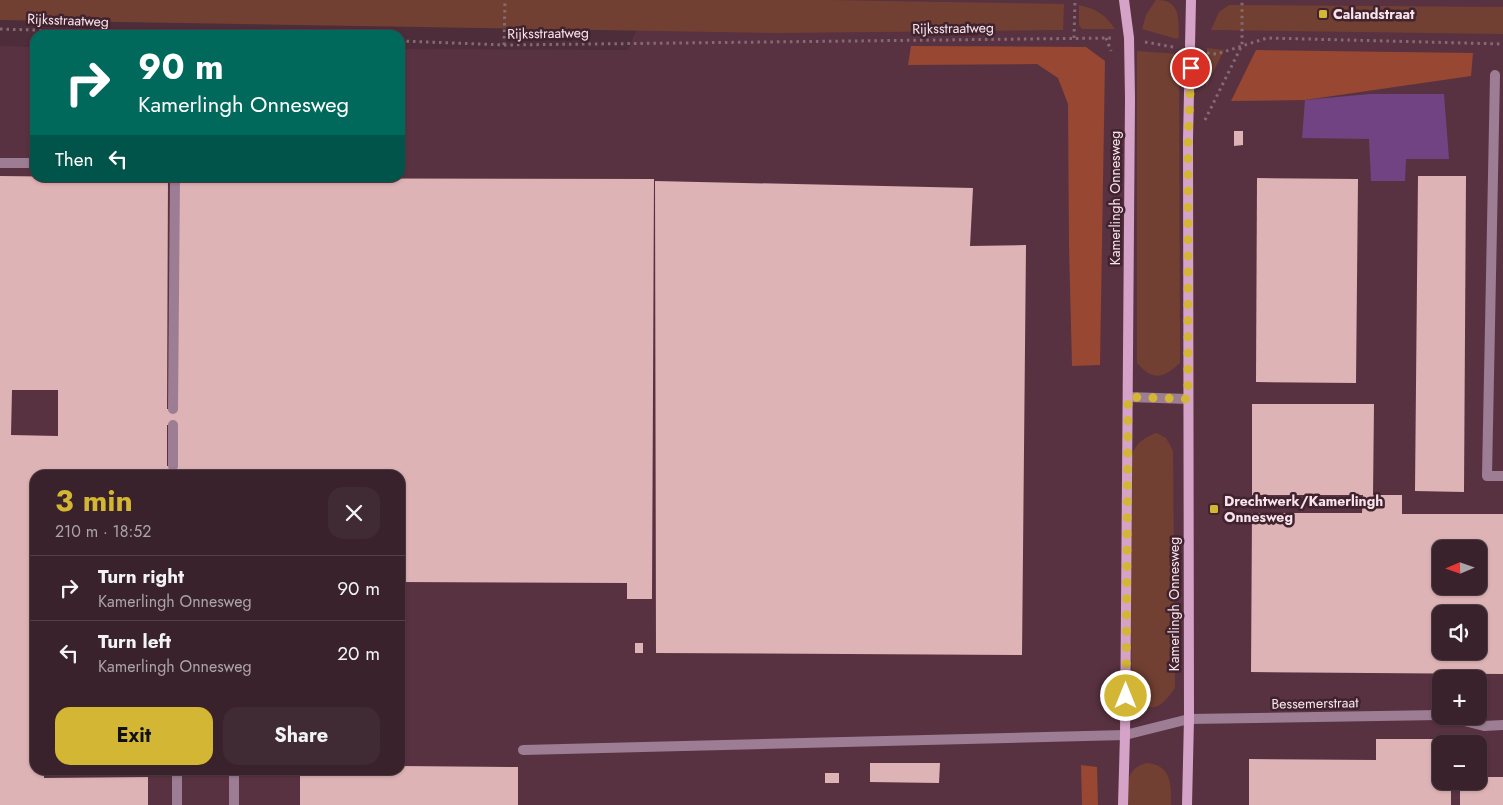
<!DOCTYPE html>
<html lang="en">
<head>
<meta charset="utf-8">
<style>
  :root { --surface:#39222b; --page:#402a33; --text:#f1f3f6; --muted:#aba4a9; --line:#533f47; --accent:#d4b635 }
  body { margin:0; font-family:Jost,sans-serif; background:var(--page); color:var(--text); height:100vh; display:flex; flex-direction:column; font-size:19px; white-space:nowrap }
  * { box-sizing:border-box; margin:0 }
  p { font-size:16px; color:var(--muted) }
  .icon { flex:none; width:28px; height:28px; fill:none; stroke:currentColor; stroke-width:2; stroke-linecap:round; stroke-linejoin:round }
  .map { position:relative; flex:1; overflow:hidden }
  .sheet { position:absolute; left:30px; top:470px; width:375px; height:305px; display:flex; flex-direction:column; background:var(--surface); border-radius:15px; box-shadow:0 1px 4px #0004,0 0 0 1px var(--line) }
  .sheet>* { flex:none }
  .hud { position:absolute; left:30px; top:30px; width:375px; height:152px; border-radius:15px; box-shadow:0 1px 4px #0004,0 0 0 1px var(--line); background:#00695c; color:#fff; overflow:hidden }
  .needle { width:32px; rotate:268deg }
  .buttons { position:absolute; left:1432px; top:540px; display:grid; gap:10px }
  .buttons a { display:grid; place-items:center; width:55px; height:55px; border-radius:10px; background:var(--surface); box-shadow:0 1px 4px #0004,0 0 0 1px var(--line); font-size:25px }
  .pin { position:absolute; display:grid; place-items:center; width:42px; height:42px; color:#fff; margin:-21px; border:2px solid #fff; border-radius:50%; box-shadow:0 1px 5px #0007 }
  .me { position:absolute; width:55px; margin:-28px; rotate:0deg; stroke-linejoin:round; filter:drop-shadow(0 0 4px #0008) }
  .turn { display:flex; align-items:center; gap:18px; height:105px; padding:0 25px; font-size:22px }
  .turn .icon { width:65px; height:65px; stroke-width:2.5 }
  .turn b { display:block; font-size:35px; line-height:42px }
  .then { display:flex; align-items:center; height:48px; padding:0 25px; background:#0003; gap:10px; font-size:19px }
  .round { display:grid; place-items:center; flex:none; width:52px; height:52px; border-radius:15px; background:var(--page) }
  .summary { display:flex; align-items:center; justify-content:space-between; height:85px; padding:0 25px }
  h1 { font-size:30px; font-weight:700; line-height:38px; color:var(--accent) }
  .primary-button { display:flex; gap:10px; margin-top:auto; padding:10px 25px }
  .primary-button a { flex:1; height:58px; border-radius:15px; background:var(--accent); color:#111; font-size:20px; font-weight:700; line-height:58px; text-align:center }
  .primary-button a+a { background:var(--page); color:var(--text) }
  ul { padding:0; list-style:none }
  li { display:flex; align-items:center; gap:15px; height:65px; padding:0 25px; border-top:1px solid var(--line) }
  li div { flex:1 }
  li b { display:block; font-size:19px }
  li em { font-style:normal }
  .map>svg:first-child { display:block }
  .built { fill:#593241; fill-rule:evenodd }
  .green { fill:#724033 }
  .forest { fill:#974732 }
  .water { fill:#714383 }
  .building { fill:#deb3b5; fill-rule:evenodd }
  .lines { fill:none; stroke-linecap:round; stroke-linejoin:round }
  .path { stroke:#856a74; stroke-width:3; stroke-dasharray:2.5 4; stroke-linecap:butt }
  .lane { stroke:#9c7d94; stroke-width:10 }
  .street { stroke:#9c7d94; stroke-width:10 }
  .secondary { stroke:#d5a3c8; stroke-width:10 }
  .route { stroke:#d4b635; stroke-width:9; stroke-dasharray:0 16.2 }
  .poi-dot { fill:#d4b635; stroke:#41232f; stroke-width:2 }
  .labels { text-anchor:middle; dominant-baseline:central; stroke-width:5; stroke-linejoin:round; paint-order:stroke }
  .poi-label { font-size:14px; font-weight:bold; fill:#f8e4ea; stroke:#41232f; text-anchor:start }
  .street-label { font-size:14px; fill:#f8e4ea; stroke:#41232f }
</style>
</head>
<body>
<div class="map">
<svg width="1503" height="805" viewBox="0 0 1503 805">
  <rect width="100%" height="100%" fill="#4c2d39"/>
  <path class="built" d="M649,0h854v805h-1503v-759l35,1v131h365v-129l228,1zM35,475h365v295h-365zM1441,549h38v37h-38zM1441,614h38v37h-38zM1441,679h38v37h-38zM1441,744h38v37h-38z"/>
  <g class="green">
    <polygon points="0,0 826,0 1064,4 1063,30 777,33 0,20"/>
    <path d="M1156,0c25,0 22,18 23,37l-2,2 -35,-10 4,-14z"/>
    <path d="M1079,5c19,5 24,8 36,24h-33l-3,-4z"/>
    <polygon points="1229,5 1503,7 1503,34 1211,30 1219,12"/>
    <polygon points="1207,48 1224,50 1206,87"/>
    <path d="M1137,51l42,3 1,309c-17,15 -26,19 -43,0z"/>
    <path d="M1157,433l9,5 7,13 2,237c-15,20 -22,27 -43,9l-3,-225c2,-22 7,-32 28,-39z"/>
    <path d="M1146,763c26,2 25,21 25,42h-43c0,-19 -4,-35 18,-42z"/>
  </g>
  <g class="forest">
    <polygon points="911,46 1086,47 1105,61 1100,365 1072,366 1069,245 1068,104 1058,78 1037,64 908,65"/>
    <polygon points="1256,50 1473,53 1471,76 1305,100 1231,101"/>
    <polygon points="1081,765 1097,767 1098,805 1082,805"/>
  </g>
  <polygon class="water" points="1370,94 1444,94 1449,159 1406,159 1405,181 1371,181 1369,139 1302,138 1305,100"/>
  <g class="building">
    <polygon points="1234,131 1243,131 1243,145 1234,146"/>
    <path d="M0,176l168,2 -1,231h6l5,-231 476,1 -2,420h-25v-16l-227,-1v-107h-365v295h9v8l104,-1v28h-148zM12,390h46v46l-47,-1zM167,425h10l-1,41h-9z"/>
    <polygon points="1418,176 1466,176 1464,492 1415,491"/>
    <polygon points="1257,178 1358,179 1356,383 1256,382"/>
    <polygon points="655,181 973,188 970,246 1026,245 1022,655 656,653"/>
    <path d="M1252,404h122l-1,91h29v19h101v160l-252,-2 1,-159h110l1,-18h-111zM1441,549h38v37h-38zM1441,614h38v37h-38z"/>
    <rect x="635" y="643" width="8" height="10"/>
    <polygon points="1376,739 1451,739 1451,744 1441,744 1441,781 1451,781 1451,805 1249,805 1249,759 1376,760"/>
    <polygon points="870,763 940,763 939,783 870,782"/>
    <polygon points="400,766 518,767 518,805 300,805 300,770 400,770"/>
    <rect x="825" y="773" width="14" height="10"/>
    <polygon points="1479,777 1503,777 1503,805 1460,805 1460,781 1479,781"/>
  </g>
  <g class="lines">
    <g class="path">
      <polyline points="0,29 196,35"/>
      <polyline points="1074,38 1075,0"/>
      <polyline points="1106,38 1111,51"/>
      <polyline points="400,41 504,45 1112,38"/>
      <polyline points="1145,42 1173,47"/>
      <polyline points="504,45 505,0"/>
      <polyline points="1207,53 1217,54 1267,38 1503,44"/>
      <polyline points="1205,120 1242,45 1242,0"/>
    </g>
    <g class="lane">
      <polyline points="1495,75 1487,476 1503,476"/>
      <polyline points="0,163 35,163"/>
      <polyline points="173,409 175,178"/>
      <polyline points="173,466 173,425"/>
      <polyline points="1445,716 1484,726 1503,725"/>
      <polyline points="523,750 1125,735"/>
      <polyline points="177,770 177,805"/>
      <polyline points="234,805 234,770"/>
    </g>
    <g class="street">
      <polyline points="1128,397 1188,399"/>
      <polyline points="1125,735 1189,719 1440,715"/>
    </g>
    <g class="secondary">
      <polyline points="1123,805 1125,735 1130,98 1129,38 1124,0"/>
      <polyline points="1187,805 1189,719 1188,139 1191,0"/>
    </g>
  </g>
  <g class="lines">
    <polyline class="route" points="1126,696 1128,397 1188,399 1188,139 1191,68"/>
  </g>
  <g class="poi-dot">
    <rect x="1318" y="9" width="10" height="10" rx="2.5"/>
    <rect x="1209" y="504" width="10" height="10" rx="2.5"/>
  </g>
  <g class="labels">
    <g class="poi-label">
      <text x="1333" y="14">Calandstraat</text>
      <text x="1224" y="501">Drechtwerk/Kamerlingh<tspan x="1224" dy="16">Onnesweg</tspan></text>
    </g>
    <g class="street-label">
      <text transform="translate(68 20) rotate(2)">Rijksstraatweg</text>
      <text transform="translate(953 28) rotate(-1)">Rijksstraatweg</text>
      <text transform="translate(548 33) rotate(-1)">Rijksstraatweg</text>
      <text transform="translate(1115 198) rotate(-90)">Kamerlingh Onnesweg</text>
      <text transform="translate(1174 604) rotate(-90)">Kamerlingh Onnesweg</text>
      <text transform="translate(1315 703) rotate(-1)">Bessemerstraat</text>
    </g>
  </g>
</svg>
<div class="buttons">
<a><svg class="needle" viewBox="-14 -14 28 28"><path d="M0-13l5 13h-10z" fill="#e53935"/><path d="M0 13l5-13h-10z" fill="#aba4a9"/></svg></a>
<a><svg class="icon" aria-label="sound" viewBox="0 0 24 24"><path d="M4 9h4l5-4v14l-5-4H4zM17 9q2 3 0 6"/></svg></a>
<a>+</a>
<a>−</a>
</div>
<div class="pin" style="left:1191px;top:68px;background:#d93025"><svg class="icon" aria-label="arrive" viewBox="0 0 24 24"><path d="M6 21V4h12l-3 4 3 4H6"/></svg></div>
<svg class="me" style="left:1126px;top:696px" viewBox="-20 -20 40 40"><circle r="17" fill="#d4b635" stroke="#fff" stroke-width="3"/><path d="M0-11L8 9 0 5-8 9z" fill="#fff"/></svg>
<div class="hud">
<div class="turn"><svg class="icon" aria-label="right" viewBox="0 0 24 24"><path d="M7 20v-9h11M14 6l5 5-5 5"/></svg><div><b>90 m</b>Kamerlingh Onnesweg</div></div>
<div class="then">Then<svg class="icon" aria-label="left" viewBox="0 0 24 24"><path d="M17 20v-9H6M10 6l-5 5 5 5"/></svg></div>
</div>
<section class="sheet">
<div class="summary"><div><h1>3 min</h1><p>210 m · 18:52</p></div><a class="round"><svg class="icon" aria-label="close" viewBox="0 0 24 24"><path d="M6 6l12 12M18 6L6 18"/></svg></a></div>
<ul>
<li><svg class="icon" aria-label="right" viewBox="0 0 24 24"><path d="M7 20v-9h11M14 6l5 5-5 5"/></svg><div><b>Turn right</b><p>Kamerlingh Onnesweg</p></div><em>90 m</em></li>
<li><svg class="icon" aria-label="left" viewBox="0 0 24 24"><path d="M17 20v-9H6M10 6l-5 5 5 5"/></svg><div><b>Turn left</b><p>Kamerlingh Onnesweg</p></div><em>20 m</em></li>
</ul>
<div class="primary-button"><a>Exit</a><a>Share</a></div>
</section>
</div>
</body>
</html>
